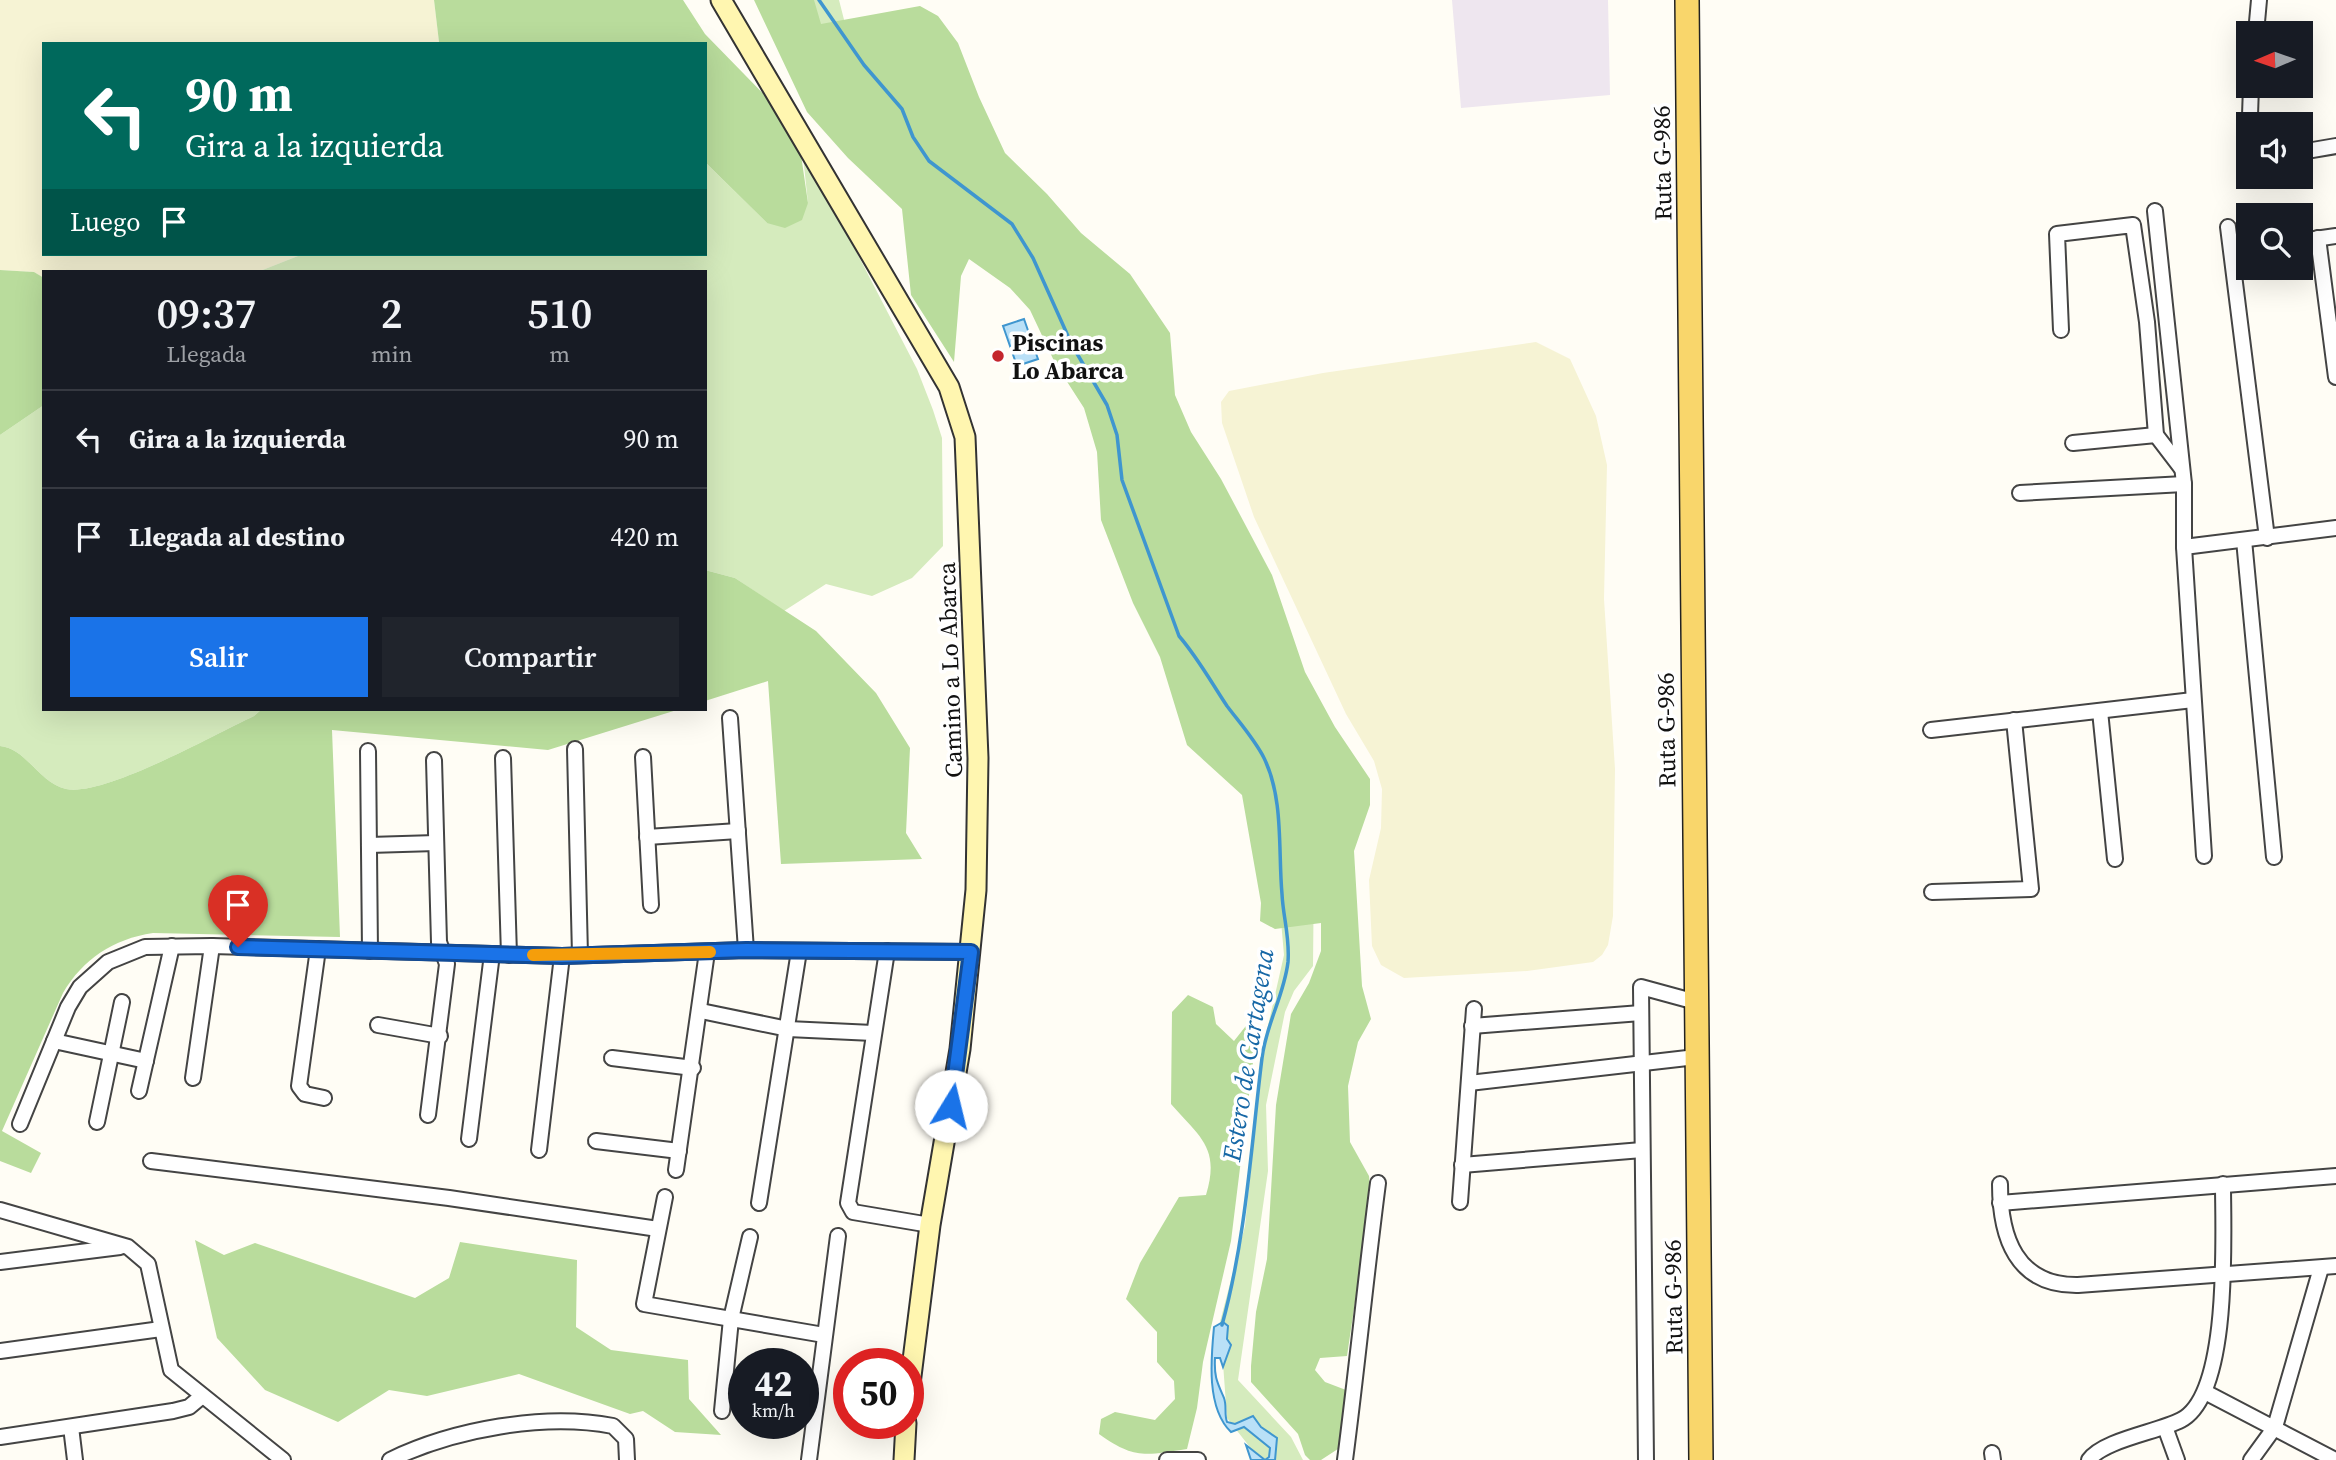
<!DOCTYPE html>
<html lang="es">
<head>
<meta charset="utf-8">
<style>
  :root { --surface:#171b24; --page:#20242c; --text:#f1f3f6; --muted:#9ea1a6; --line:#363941; --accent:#1a73e8 }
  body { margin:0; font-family:"Source Serif 4",serif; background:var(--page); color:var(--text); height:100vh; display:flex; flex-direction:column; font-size:26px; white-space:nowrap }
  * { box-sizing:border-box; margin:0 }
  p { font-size:23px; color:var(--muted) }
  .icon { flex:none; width:38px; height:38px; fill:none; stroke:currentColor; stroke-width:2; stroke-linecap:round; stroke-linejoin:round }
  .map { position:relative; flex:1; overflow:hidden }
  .side { position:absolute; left:42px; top:270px; width:665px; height:441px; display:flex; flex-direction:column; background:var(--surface); border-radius:0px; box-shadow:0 7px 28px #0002 }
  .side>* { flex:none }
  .top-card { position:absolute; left:42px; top:42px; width:665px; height:214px; border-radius:0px; box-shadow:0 7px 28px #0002; background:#00695c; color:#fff; overflow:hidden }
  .needle { width:46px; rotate:268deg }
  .fabs { position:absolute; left:2236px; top:21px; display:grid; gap:14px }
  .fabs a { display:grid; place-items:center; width:77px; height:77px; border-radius:0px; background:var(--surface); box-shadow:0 7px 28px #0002; font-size:35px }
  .speed { position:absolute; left:728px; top:1348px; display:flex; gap:14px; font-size:35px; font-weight:700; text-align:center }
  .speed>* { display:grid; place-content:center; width:91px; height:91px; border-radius:50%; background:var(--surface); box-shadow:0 7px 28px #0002; line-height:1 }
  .speed small { font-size:18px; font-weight:400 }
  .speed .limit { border:10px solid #d22; background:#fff; color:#111 }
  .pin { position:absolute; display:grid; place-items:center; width:60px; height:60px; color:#fff; margin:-72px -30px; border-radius:50% 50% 50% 0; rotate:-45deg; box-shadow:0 0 7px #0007 }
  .pin .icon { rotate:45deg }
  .me { position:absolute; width:77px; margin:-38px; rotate:9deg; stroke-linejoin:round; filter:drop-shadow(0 0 5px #0008) }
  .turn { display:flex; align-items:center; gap:24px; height:147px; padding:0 28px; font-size:32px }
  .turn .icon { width:91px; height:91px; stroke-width:2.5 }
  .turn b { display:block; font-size:49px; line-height:60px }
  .then { display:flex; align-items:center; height:66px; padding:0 28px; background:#0003; gap:14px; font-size:26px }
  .eta { display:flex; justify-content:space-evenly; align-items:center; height:119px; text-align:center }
  .eta b { font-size:42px; font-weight:600; line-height:49px }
  .cta { display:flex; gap:14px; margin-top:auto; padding:14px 28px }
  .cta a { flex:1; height:80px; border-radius:0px; background:var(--accent); color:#fff; font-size:28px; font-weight:600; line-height:80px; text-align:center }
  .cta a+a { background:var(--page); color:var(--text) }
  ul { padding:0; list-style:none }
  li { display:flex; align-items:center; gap:21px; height:98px; padding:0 28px; border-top:2px solid var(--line) }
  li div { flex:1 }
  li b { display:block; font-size:26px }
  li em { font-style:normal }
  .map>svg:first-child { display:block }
  .industrial { fill:#eee6ef }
  .farmland { fill:#f6f3d4 }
  .green { fill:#d5ebbd }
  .forest { fill:#b9dc9c }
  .water { fill:#b9e0f7; stroke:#3f96cf; stroke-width:2 }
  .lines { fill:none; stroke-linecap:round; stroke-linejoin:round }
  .stream { stroke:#3f96cf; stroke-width:3.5 }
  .minor-casing { stroke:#444; stroke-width:18 }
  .secondary-casing { stroke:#333; stroke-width:23 }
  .primary-casing { stroke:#222; stroke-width:26 }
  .minor { stroke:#fff; stroke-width:14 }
  .secondary { stroke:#fff6b0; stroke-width:19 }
  .primary { stroke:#f9d66b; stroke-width:23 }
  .route-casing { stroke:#114b97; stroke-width:18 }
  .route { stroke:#1a73e8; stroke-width:12 }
  .slow { stroke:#f59e0b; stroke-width:12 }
  .poi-dot { fill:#c4262e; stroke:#fff; stroke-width:2.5 }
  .labels { text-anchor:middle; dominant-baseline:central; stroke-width:7; stroke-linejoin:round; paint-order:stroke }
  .street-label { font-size:24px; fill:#111; stroke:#fff }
  .poi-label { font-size:24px; font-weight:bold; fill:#111; stroke:#fff; text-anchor:start }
  .water-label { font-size:26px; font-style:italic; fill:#1768a6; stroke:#fff }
</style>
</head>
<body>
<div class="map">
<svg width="2336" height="1460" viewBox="0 0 2336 1460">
  <rect width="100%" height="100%" fill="#fffdf5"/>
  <polygon class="industrial" points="1452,0 1608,0 1610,95 1461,108"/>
  <g class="farmland">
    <polygon points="0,0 434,0 439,42 44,44 44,254 303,254 260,271 44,271 44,278 34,272 0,270"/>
    <polygon points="1536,342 1570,359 1596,416 1607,465 1604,599 1615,769 1613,916 1608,945 1602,955 1593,962 1527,971 1404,978 1381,965 1372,946 1369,880 1381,828 1382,789 1374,761 1346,714 1254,517 1222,423 1221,402 1229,391 1323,373"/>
  </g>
  <g class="green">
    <polygon points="798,0 839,0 852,51 1110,309 1150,368 1210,494 1314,865 1313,966 1294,991 1285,1012 1266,1105 1268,1171 1238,1380 1291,1437 1303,1460 1260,1460 1227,1418 1220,1322 1245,1226 1263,1048 1284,955 1269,784 1188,563 1129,424 1010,277 818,57"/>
    <polygon points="802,147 917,369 933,410 942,438 943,546 912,578 872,596 826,584 784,611 735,578 705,570 705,271 260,271 303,254 705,254 705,162 767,223 808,203"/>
    <path d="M44,405v304h218l-8,7c-39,18 -150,81 -188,73 -27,-6 -40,-41 -66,-43v-311z"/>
  </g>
  <g class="forest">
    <polygon points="434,0 683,0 705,34 783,114 800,148 808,203 802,220 785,228 767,223 705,162 705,44 436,44 439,42"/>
    <polygon points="754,0 814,0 821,24 920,6 938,16 958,43 979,97 1005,153 1047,194 1081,233 1130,274 1170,333 1175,395 1191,432 1221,479 1272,575 1305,672 1335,727 1370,779 1370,805 1354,851 1362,986 1371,1019 1358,1042 1348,1086 1350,1142 1369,1176 1371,1194 1347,1356 1320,1358 1315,1370 1325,1382 1346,1390 1344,1445 1321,1460 1310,1460 1305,1455 1298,1434 1251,1382 1251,1366 1256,1312 1267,1259 1276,1105 1291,1014 1309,983 1321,951 1321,923 1275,929 1260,921 1261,903 1242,795 1187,745 1160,657 1133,603 1101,520 1097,452 1084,408 1055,363 1030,310 1010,288 969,259 961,276 954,362 911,295 902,209 848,158 807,112"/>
    <polygon points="0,270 34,272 44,278 44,405 0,435"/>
    <polygon points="705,570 735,578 816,631 876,693 910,748 906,833 922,859 781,864 768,681 705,701"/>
    <path d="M262,709h418l-132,41 -216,-20 8,207 -187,-4c-40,6 -70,26 -90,60l-61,138 39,22 -10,20 -31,-12v-415c26,2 39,37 66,43 38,8 149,-55 188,-73z"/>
    <path d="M1188,995l25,12 3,17 18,17 15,-19 6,24 -24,195 -28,121 -6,46 -10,41c-41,6 -52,11 -88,-15l2,-15 14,-7 40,8 20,-21 -1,-18 -17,-19v-30l-31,-33 14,-36 39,-66 27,-2c14,-47 -5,-57 -35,-91l1,-92z"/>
    <polygon points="195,1240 224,1255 255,1243 415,1298 449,1278 460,1242 577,1260 576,1327 611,1350 688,1360 689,1399 721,1435 675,1432 643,1411 630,1414 519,1374 427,1396 389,1390 338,1422 265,1390 217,1338"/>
  </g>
  <g class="water">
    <polygon points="1024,319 1038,359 1017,366 1003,326"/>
    <path d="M1223,1322l5,4 -1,13 4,6 -8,22 -3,-9h-5c-1,19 2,24 9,40 3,8 0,16 3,24l8,2 18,-8 8,11 16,11 -2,22h-24l-5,-15 19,15 4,-3 1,-9 -26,-21 -13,5c-25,-24 -20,-74 -17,-105z"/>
  </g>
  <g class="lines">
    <path class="stream" d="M819,0l45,65 38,44 11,28 16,24 83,63 21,34 39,87 35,60 10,30 5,45 57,156c19,22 32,46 48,70 12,16 28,34 37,52 20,41 14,92 18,136 1,23 8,43 6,68 -4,34 -22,62 -26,96 -11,89 -16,180 -40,267"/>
    <defs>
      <g id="minor">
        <polyline points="2256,33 2259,0"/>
        <polyline points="2249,145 2251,86"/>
        <polyline points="2301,152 2336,146"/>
        <polyline points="2155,211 2184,484 2184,547 2204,856"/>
        <polyline points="2228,227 2267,538"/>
        <polyline points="2318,238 2336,377"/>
        <polyline points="2301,241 2336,236"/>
        <polyline points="2061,330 2057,234 2133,225 2147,322 2156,435 2182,469"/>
        <polyline points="2073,443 2156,435"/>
        <polyline points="2020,493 2184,484"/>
        <polyline points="2244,540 2274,857"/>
        <polyline points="2184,547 2336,528"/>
        <polyline points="2100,711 2115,859"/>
        <polyline points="730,718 746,950"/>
        <polyline points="1931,730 2193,700"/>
        <polyline points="575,749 580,955"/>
        <polyline points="368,751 370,951"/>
        <polyline points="643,757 651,905"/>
        <polyline points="503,758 509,955"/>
        <polyline points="647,837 738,831"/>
        <polyline points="369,845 436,843"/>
        <polyline points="1932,892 2031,889 2014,720"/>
        <polyline points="318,949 299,1086 305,1094 324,1098"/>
        <polyline points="887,951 848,1203 853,1212 930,1225"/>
        <polyline points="701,1011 788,1029 873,1033"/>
        <polyline points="378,1025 440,1036"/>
        <polyline points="1472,1026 1641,1013"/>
        <polyline points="54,1041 146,1061"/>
        <polyline points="612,1058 693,1068"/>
        <polyline points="193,1078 212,946"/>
        <polyline points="1469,1083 1696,1057"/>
        <polyline points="139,1091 172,946"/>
        <polyline points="428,1115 447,964 439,942 434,760"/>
        <polyline points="97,1122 122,1002"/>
        <polyline points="20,1124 68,1007 80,987 108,962 145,947 212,946 562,956 746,950 971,952"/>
        <polyline points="469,1139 492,954"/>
        <polyline points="596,1141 679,1151"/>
        <polyline points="539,1150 562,956"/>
        <polyline points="151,1161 449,1198 658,1229"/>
        <polyline points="1462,1165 1642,1150"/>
        <polyline points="676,1170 707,952"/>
        <path d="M2000,1184c0,53 16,102 78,101l258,-19"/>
        <polyline points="665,1197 644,1304 824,1335"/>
        <polyline points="1460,1202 1474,1009"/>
        <polyline points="759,1203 799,951"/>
        <polyline points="2000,1203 2336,1176"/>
        <polyline points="0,1210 128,1247 148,1264 171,1370 283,1460"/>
        <polyline points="0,1262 120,1247"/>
        <polyline points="0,1351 161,1329"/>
        <polyline points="2205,1392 2335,1460"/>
        <polyline points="722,1411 731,1319 750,1237"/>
        <polyline points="71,1427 75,1460"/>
        <polyline points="2165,1427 2177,1460"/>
        <polyline points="0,1437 173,1411 189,1407 201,1397"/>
        <polyline points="1992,1453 1993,1460"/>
        <path d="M390,1460c64,-31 154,-47 223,-34l13,13 1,21"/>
        <polyline points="809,1460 838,1236"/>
        <polyline points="1167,1460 1198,1460"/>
        <path d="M1345,1460c12,-92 21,-185 33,-277"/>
        <polyline points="1646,1460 1641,987 1696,1002"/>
        <path d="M2089,1460c14,-20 69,-28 92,-40 50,-26 42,-185 42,-236"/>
        <polyline points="2251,1460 2275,1427 2321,1268"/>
      </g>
      <g id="secondary">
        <polyline points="721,0 949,387 965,437 978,758 976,890 960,1049 930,1225 908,1400"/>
        <polyline points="904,1460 906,1423"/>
      </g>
      <polyline id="primary" points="1687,0 1701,1460"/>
    </defs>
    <use href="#minor" class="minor-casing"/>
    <use href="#secondary" class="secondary-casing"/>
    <use href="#primary" class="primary-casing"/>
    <use href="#minor" class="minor"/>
    <use href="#secondary" class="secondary"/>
    <use href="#primary" class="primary"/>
  </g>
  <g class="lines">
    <defs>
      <polyline id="route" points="238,947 562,956 746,950 971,952 951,1106"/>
    </defs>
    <use href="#route" class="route-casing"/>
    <use href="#route" class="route"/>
    <polyline class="slow" points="533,955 710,952"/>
  </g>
  <circle class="poi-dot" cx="998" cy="356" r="7"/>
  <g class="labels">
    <g class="street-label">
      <text transform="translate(1662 163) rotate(-91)">Ruta G-986</text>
      <text transform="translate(950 670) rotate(-92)">Camino a Lo Abarca</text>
      <text transform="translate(1666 730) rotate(-91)">Ruta G-986</text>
      <text transform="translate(1673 1297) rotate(-91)">Ruta G-986</text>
    </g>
    <g class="poi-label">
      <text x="1012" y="342">Piscinas<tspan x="1012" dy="28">Lo Abarca</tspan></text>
    </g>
    <g class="water-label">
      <text transform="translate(1248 1055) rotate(-81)">Estero de Cartagena</text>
    </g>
  </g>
</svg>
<div class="fabs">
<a><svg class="needle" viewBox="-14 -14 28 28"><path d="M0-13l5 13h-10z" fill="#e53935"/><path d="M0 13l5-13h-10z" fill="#9ea1a6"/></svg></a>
<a><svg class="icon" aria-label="sound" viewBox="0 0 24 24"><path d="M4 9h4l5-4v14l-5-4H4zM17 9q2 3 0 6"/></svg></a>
<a><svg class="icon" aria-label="search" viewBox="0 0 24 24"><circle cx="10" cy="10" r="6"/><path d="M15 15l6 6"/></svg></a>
</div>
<div class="speed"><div>42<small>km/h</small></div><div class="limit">50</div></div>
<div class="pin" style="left:238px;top:947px;background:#d93025"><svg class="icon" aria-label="arrive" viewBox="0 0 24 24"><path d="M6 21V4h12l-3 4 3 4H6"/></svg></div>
<svg class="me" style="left:951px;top:1106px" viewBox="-20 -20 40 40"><circle r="19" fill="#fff"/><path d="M0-13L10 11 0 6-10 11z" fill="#1a73e8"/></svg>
<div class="top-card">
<div class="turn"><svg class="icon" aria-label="left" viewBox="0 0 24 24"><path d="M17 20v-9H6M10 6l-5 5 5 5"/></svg><div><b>90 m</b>Gira a la izquierda</div></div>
<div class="then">Luego<svg class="icon" aria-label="arrive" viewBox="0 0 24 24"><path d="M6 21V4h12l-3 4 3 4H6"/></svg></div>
</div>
<section class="side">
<div class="eta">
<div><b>09:37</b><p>Llegada</p></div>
<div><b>2</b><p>min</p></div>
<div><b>510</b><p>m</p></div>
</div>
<ul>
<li><svg class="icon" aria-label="left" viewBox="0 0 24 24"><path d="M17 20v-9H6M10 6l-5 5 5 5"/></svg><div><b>Gira a la izquierda</b></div><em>90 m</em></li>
<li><svg class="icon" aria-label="arrive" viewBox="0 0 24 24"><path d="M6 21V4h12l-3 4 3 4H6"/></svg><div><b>Llegada al destino</b></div><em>420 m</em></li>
</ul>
<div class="cta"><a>Salir</a><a>Compartir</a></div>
</section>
</div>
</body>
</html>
